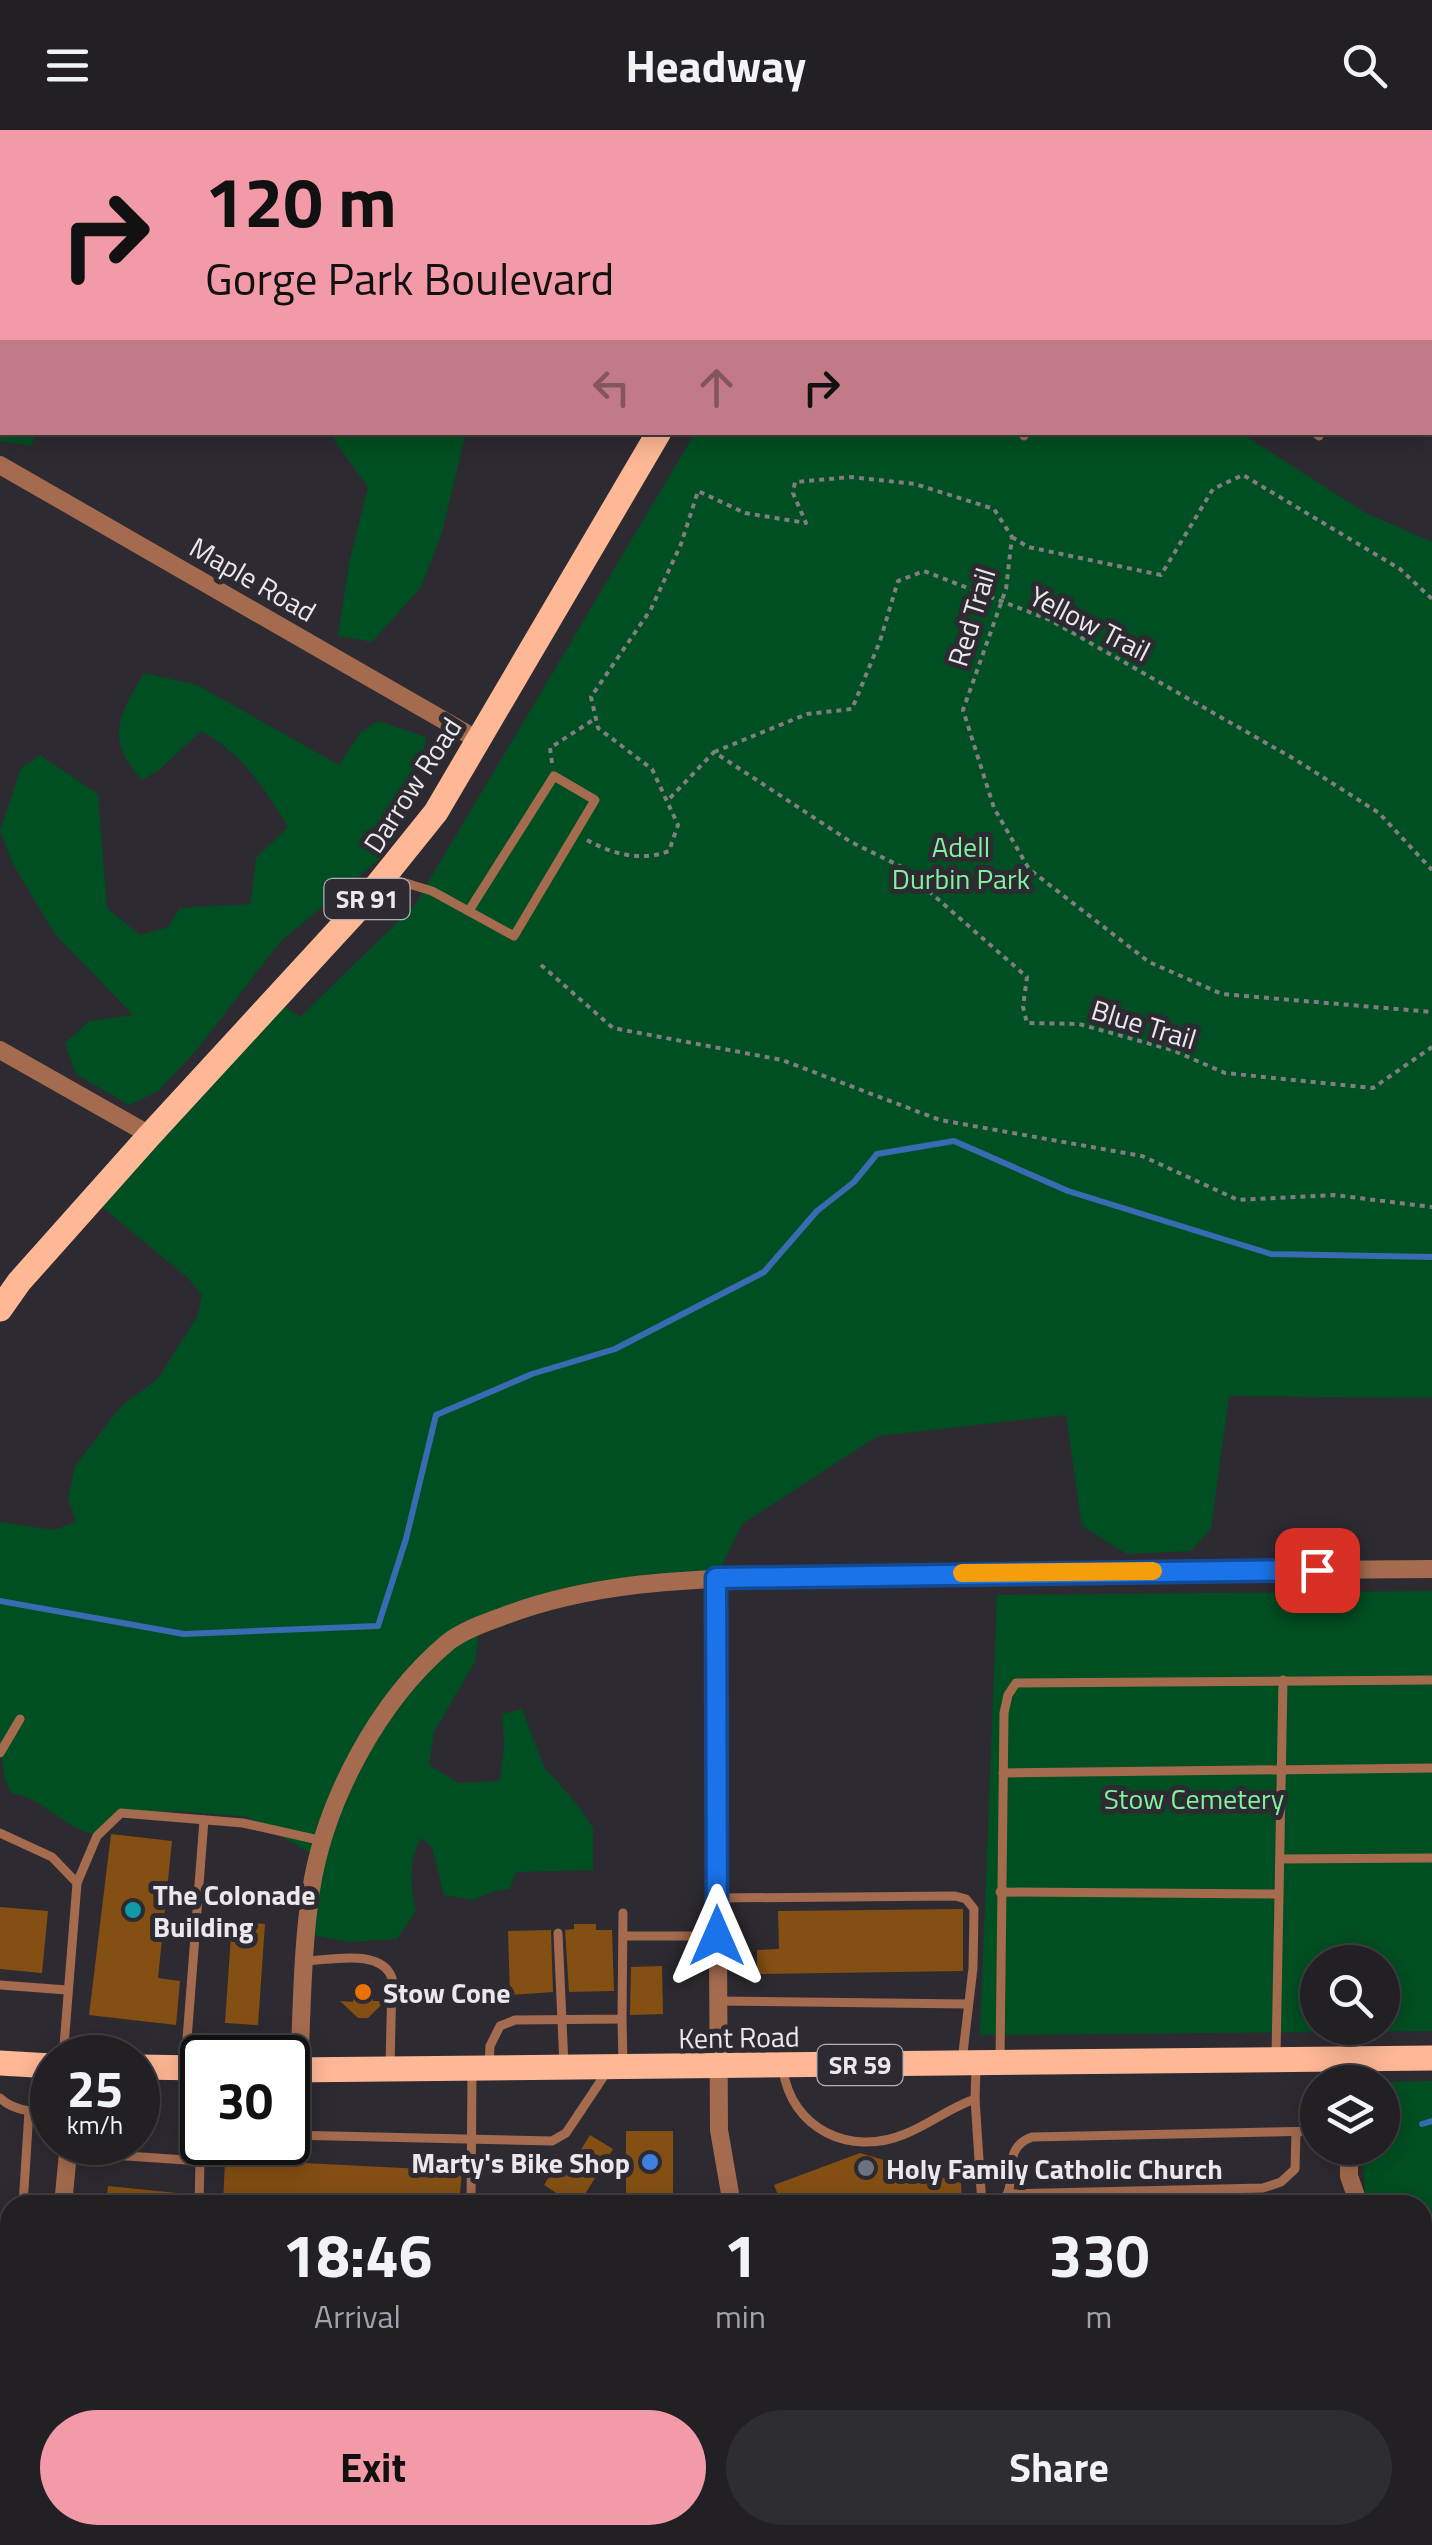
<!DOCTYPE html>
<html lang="en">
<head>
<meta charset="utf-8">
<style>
  :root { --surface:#222025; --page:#2e2d32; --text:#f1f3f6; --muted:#a2a3a7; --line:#3f3e42; --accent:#f39aa8 }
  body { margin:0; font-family:"Titillium Web",sans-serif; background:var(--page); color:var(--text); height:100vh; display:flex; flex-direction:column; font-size:38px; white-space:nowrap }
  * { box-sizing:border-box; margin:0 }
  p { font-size:32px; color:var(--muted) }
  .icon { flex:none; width:55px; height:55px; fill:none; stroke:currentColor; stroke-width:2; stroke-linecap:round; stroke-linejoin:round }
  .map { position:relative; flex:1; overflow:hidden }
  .sheet { position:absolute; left:0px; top:2065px; width:1432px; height:350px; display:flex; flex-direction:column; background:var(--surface); border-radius:30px 30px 0 0; box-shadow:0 5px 25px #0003,0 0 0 2px var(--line) }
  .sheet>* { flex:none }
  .banner { position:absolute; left:0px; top:0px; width:1432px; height:305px; box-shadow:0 5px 25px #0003,0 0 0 2px var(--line); background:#f39aa8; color:#111; overflow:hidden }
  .fabs { position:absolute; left:1300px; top:1815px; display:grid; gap:20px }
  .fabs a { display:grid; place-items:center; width:100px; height:100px; border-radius:50%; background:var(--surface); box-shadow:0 5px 25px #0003,0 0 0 2px var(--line); font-size:50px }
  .speed { position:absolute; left:30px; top:1905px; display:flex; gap:20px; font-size:50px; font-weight:700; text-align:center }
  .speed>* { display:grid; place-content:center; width:130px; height:130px; border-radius:50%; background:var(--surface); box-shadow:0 5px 25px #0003,0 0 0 2px var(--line); line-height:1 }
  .speed small { font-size:25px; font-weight:400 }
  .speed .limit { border:5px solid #111; border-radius:15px; background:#fff; color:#111 }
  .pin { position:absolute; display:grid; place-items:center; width:85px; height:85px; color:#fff; margin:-42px; border-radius:20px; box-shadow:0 5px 15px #0006 }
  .me { position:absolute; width:110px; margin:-55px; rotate:0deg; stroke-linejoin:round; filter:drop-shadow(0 0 8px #0008) }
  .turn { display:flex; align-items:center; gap:35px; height:210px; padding:0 40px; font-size:45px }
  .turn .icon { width:130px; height:130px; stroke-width:2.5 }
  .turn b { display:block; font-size:70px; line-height:85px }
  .lanes { display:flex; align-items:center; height:95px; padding:0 40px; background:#0003; justify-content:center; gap:50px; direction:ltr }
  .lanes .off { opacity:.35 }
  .eta { display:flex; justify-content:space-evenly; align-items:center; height:170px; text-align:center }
  .eta b { font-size:60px; font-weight:700; line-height:70px }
  .primary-button { display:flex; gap:20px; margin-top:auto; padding:20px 40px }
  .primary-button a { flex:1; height:115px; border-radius:60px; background:var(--accent); color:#111; font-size:40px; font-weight:700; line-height:115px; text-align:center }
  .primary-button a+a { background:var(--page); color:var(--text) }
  header { display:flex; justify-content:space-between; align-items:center; height:130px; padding:0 40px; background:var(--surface); font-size:45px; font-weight:700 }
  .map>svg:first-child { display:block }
  .green { fill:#004f22; fill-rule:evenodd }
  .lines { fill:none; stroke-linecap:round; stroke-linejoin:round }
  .stream { stroke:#386bb2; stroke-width:6 }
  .building { fill:#844f13 }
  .path { stroke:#817d83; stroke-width:4; stroke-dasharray:5 5; stroke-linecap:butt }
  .lane { stroke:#a46b4f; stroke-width:9 }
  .street { stroke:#a46b4f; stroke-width:18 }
  .primary { stroke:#ffb895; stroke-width:25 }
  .route-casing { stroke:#114b97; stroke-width:25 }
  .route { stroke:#1a73e8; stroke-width:18 }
  .slow { stroke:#f59e0b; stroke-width:18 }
  .culture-dot { fill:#0f9aa8; stroke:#2e2a31; stroke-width:4 }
  .food-dot { fill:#e8710a; stroke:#2e2a31; stroke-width:4 }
  .shop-dot { fill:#3f7fe0; stroke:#2e2a31; stroke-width:4 }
  .worship-dot { fill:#6b7280; stroke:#2e2a31; stroke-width:4 }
  .labels { text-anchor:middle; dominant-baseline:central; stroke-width:10; stroke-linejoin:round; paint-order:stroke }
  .shield { fill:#2e2a31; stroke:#b2afb5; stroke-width:2.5 }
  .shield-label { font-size:25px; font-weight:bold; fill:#ebe8ed }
  .street-label { font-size:28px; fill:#ebe8ed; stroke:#2e2a31 }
  .park-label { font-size:28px; fill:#80f19e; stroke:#2e2a31 }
  .poi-label { font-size:28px; font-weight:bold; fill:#ebe8ed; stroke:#2e2a31; text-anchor:start }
</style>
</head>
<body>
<header><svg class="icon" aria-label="menu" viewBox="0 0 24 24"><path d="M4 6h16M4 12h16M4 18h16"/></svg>Headway<svg class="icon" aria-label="search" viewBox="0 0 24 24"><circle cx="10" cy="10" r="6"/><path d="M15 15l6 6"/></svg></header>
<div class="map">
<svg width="1432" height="2415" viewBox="0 0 1432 2415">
  <rect width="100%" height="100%" fill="#2e2a31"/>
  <g class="green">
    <polygon points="0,0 26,2 2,2 2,302 37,303 31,316 0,311"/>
    <polygon points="329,303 466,303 441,406 421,457 372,512 338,506 349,433 368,357"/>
    <path d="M695,303h546l123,79 68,30v856l-203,-2 -18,133 -20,22 -64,3 -45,-28 -16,-111 -188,21 -136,88 -26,54 -32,1 -204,46 -5,37 -41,70 -5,33 30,18 41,-2 4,-37 -2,-30 20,-5 22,58 33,37 16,24v42l-77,2 -6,17 -16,2 -21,9 -29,-5 -12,-48 -11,-9c-13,24 -11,47 -5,73l-19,28 -48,3 -42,-8 10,-77 -69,-40 -73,-6 -36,3 -23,5 -19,16c-33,-6 -53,-37 -86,-42l-7,-16 -4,-34v-221l54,8 22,-8 -8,-23 7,-33 47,-61 35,-25 40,-63 5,-22 -14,-17 -85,-70 -8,-11 179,-198 26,18 114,-111z"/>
    <path d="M144,543l53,12 142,80 21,-32 18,-12 48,16 -4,27 -14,52 -25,40 -103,86 -86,111 -37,39 -28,13 -53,-31 -11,-31 25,-22 43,-6 -78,-81 -42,-70 -13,-33 21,-63 19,-13 58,39 9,114 33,27 28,-8 12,-19 70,-4 6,-46 32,-31c-25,-40 -45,-73 -87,-96l-41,38 -18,11c-38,-42 -23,-64 2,-107z"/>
    <path d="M1432,1461v440l-452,4 17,-440zM1318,1832h64v66h-64z"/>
    <polygon points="1432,1951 1432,2109 1423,2104 1422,2075 1374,2075 1365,2063 1361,2018 1382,2018 1382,1952 1373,1952"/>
    <polygon points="64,2405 303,2405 306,2415 58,2415"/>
  </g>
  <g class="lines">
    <g class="stream">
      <polyline points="0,1471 184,1504 378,1496 406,1409 436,1285 532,1244 615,1219 764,1142 817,1081 854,1052 877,1024 954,1011 1068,1061 1271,1124 1432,1127"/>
      <polyline points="1422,1994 1432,1991"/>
    </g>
  </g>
  <g class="building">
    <polygon points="111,1704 172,1711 158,1848 180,1851 176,1895 89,1885"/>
    <polygon points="0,1777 48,1781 42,1843 0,1839"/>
    <polygon points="963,1779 963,1841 757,1844 757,1820 779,1819 778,1781"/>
    <polygon points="232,1791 265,1794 258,1895 225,1893"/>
    <polygon points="574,1794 596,1794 596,1800 612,1800 614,1861 569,1862 565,1800 574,1799"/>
    <polygon points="551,1800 553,1862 510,1865 508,1801"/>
    <polygon points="662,1836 663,1884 630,1885 631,1837"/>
    <polygon points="372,1853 373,1871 383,1871 383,1873 368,1888 358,1888 340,1871 353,1872 353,1854"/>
    <rect x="626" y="2001" width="47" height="74"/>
    <polygon points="590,2005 613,2019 582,2069 572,2063 567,2070 544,2055 558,2032 569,2039"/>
    <polygon points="860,2023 961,2053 962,2075 782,2075 774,2055"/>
    <polygon points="225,2029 462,2041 459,2075 223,2075"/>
    <polygon points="108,2056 187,2064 187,2075 106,2075"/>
  </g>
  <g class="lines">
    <g class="path">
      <polyline points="1012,407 1028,417 1161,445 1213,359 1243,345 1400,439 1432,469"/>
      <polyline points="714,622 807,584 852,579 880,511 898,451 924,441 1050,490 1296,630 1379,683 1432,740"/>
      <polyline points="552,633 550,618 596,588"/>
      <polyline points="670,668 714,622 851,712 900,736 1027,847 1023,877 1027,893 1079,894 1172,920 1225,943 1373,958 1432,917"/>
      <path d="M587,710c25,14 55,22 82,11l9,-26 -26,-56 -54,-41 -7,-31 60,-88 30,-65 17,-53 47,22 61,10 -13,-30 2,-11 56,-5 64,7 79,25 18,28 -6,52 -43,121 31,98 35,61 120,93 73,32 210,18"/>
      <polyline points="541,835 613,898 782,930 940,990 1142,1026 1238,1070 1334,1065 1432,1077"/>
    </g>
    <g class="lane">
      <polyline points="1314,302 1319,306"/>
      <polyline points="1024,306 1026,302"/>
      <polyline points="389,748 432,761 514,806 595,670 554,646 470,779"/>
      <polyline points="0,1623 20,1589"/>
      <polyline points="1003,1643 1432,1638"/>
      <polyline points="0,1703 52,1727 77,1753"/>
      <polyline points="1280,1729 1432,1728"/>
      <polyline points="1000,1762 1279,1764"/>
      <polyline points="718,1768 955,1766 966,1769 974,1779 973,1838 962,1931"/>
      <polyline points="558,1803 564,1935"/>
      <polyline points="623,1806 717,1806"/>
      <path d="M305,1831c27,-1 76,-13 87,17l-2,89"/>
      <polyline points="0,1855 67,1860"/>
      <polyline points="717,1871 968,1874"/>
      <polyline points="622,1889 623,1935"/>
      <polyline points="1276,1926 1283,1550"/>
      <polyline points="63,1928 77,1753 97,1706 121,1683 243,1693 323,1711"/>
      <polyline points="1000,1931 1004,1583 1008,1565 1016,1553 1432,1550"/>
      <polyline points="185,1935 204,1690"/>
      <polyline points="489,1936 490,1916 500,1896 515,1890 622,1889 623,1783"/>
      <polyline points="976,1938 975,1969 982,2075"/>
      <path d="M783,1939c8,60 67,88 122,65 25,-10 44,-26 70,-35"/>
      <path d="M0,1968c13,13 35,14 52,16"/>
      <polyline points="288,2005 552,2011 566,2003 608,1940"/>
      <polyline points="69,2022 200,2031 199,2075"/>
      <polyline points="200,2031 202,1960"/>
      <polyline points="1008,2064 1263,2058 1281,2052 1295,2039 1296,2002"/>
      <polyline points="23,2075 29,1981"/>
      <polyline points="471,2075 472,1942"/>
      <path d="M998,2075c26,-19 -2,-55 34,-68l286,-6"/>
      <polyline points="0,2099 10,2100"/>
      <polyline points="0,2136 10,2137"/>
      <polyline points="0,2249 10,2254"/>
    </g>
    <g class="street">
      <polyline points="575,0 579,2"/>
      <polyline points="0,335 478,610"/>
      <polyline points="0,920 150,1005"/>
      <polyline points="716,1448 719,2000 732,2075"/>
      <polyline points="1347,1928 1348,1952"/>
      <path d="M299,1940c3,-59 3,-121 12,-180 14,-89 67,-189 136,-247 15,-12 35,-19 54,-26 90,-35 187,-38 282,-41 78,-2 156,-3 234,-4 138,-1 277,-2 415,-3"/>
      <polyline points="1349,2018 1349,2046 1359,2075"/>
      <polyline points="63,2075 69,2012"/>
      <polyline points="1422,2122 1432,2129"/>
      <polyline points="1422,2213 1432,2198"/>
      <polyline points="0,2383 10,2369"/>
      <polyline points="400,2415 406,2405"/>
      <polyline points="864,2415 870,2405"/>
      <polyline points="1306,2415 1312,2405"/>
    </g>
    <g class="primary">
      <polyline points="833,2 834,0"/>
      <polyline points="0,1179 19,1152 150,1005 358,779 436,682 659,302"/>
      <polyline points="0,1933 52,1936"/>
      <polyline points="138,1937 202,1938"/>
      <polyline points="288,1940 1432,1928"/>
    </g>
  </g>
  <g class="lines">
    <defs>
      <polyline id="route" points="717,1806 716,1448 1317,1440"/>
    </defs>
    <use href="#route" class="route-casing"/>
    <use href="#route" class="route"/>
    <polyline class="slow" points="962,1443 1153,1441"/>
  </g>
  <circle class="culture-dot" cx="133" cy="1780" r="10"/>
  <circle class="food-dot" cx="363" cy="1862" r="10"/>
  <circle class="shop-dot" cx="650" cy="2032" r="10"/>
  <circle class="worship-dot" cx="866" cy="2038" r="10"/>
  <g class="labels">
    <g class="shield">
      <rect x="324.5" y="749" width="85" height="40" rx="8"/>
      <rect x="817.5" y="1915" width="85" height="40" rx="8"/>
    </g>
    <g class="shield-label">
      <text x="367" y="769">SR 91</text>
      <text x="860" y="1935">SR 59</text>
    </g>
    <g class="street-label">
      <text transform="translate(253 449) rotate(30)">Maple Road</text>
      <text transform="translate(971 487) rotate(-73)">Red Trail</text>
      <text transform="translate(1090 493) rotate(27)">Yellow Trail</text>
      <text transform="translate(412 655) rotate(-57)">Darrow Road</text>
      <text transform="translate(1144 894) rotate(17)">Blue Trail</text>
      <text transform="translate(739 1907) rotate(-1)">Kent Road</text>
    </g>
    <g class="park-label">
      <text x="961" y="716">Adell<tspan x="961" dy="32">Durbin Park</tspan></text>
      <text x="1194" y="1668">Stow Cemetery</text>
    </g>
    <g class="poi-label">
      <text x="153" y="1764">The Colonade<tspan x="153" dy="32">Building</tspan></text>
      <text x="383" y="1862">Stow Cone</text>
      <text x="630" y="2032" text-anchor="end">Marty's Bike Shop</text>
      <text x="886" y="2038">Holy Family Catholic Church</text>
    </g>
  </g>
</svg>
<div class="fabs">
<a><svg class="icon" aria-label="search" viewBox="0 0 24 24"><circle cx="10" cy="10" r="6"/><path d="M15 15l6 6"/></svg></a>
<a><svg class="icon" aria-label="layers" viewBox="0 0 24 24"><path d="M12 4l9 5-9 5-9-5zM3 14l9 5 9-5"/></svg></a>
</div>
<div class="speed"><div>25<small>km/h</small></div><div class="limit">30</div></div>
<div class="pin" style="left:1317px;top:1440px;background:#d93025"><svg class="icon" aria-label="arrive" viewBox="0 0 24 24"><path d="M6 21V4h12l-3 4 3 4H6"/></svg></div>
<svg class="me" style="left:717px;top:1806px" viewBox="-20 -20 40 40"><path d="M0-17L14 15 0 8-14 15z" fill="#1a73e8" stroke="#fff" stroke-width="4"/></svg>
<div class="banner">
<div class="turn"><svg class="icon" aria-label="right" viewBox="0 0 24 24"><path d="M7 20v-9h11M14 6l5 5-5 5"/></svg><div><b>120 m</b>Gorge Park Boulevard</div></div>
<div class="lanes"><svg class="icon off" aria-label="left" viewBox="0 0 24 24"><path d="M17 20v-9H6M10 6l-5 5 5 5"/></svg><svg class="icon off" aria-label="ahead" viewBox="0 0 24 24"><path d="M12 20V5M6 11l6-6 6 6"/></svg><svg class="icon" aria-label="right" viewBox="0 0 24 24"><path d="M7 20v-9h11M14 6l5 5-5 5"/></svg></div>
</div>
<section class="sheet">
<div class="eta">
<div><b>18:46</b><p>Arrival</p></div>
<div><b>1</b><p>min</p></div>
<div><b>330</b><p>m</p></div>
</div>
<div class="primary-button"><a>Exit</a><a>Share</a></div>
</section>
</div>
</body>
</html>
